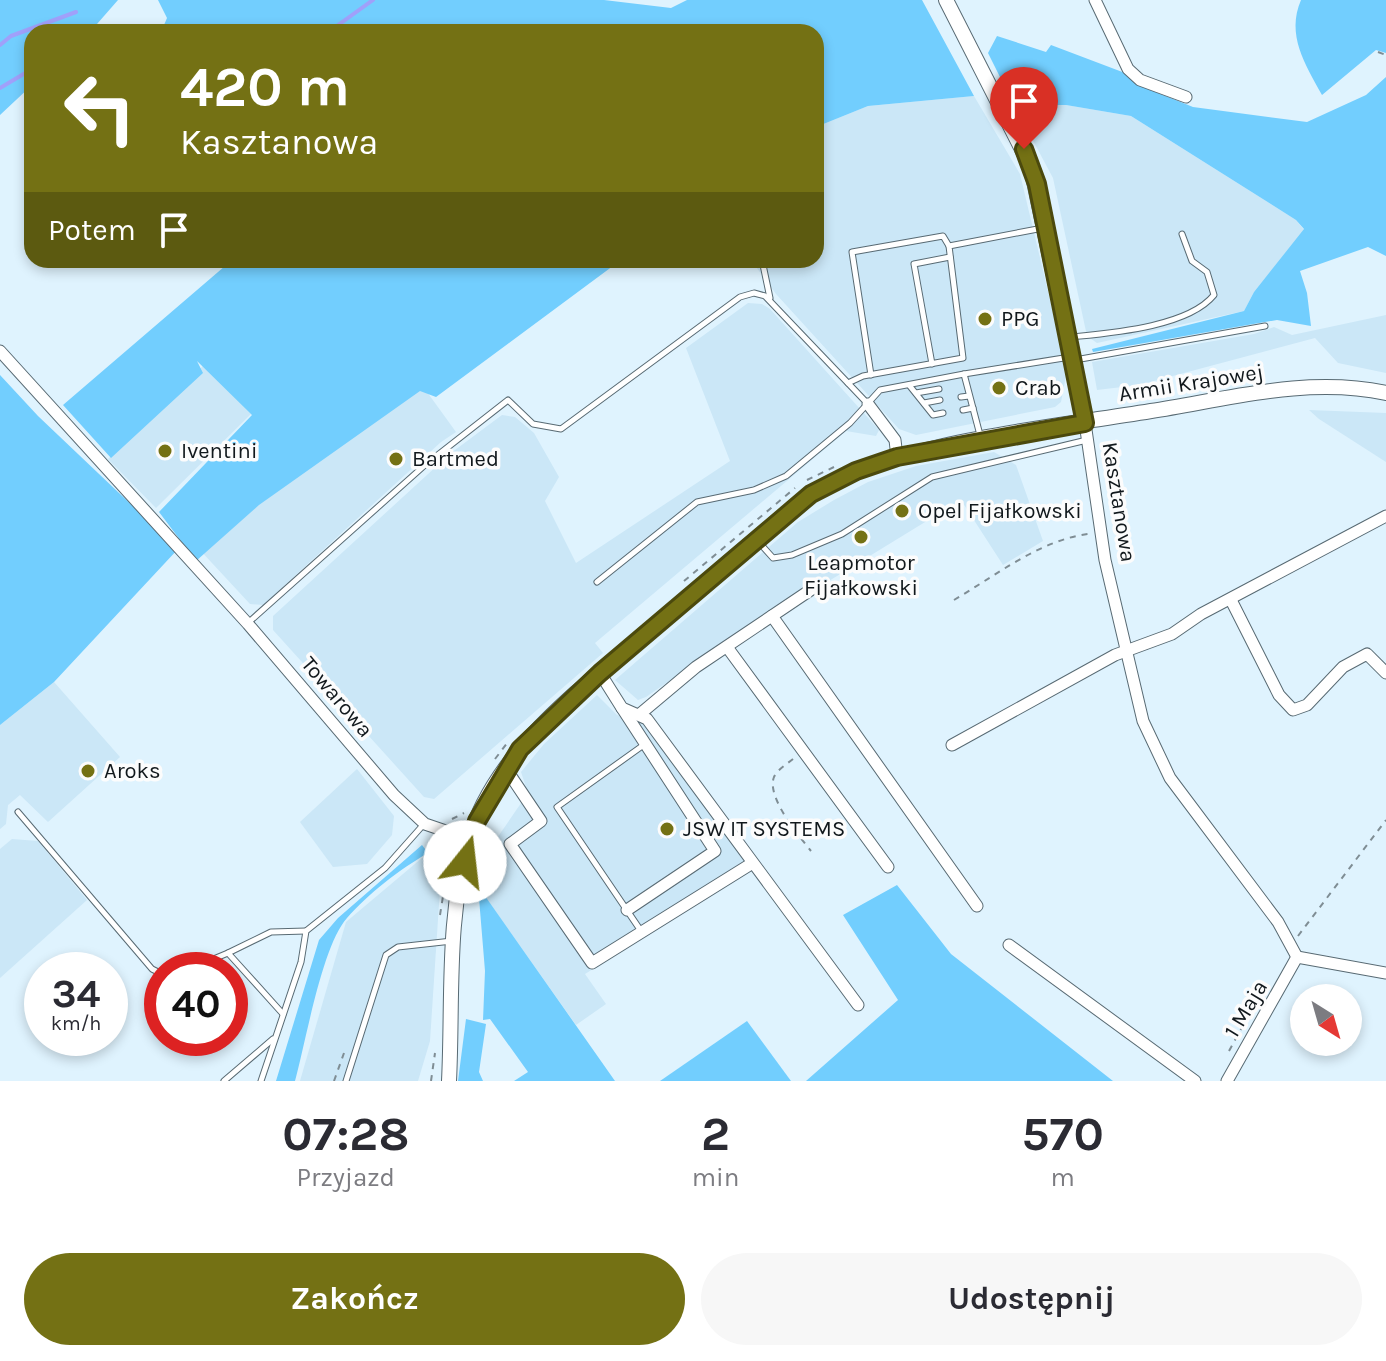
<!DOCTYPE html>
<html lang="pl">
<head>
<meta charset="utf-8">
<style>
  :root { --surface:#fff; --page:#f7f7f7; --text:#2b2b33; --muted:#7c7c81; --accent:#747114 }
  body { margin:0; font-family:Karla,sans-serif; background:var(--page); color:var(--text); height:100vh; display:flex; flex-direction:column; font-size:30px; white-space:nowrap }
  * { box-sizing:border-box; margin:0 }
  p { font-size:26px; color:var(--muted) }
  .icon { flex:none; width:44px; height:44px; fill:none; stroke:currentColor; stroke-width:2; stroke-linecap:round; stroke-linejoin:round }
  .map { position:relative; height:1081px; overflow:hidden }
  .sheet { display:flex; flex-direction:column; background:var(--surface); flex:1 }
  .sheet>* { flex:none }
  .banner { position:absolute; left:24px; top:24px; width:800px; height:244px; border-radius:24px; box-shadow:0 4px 12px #0003; background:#747114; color:#fff; overflow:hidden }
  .needle { width:52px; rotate:143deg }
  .buttons { position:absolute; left:1290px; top:984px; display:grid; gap:16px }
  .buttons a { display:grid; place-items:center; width:72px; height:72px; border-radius:50%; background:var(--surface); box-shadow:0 4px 12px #0003; font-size:40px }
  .speed { position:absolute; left:24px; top:952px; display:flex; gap:16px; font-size:40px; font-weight:700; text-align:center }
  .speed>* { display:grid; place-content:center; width:104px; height:104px; border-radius:50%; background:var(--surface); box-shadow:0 4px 12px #0003; line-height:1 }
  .speed small { font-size:20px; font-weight:400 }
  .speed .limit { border:12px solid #d22; background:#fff; color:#111 }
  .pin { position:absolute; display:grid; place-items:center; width:68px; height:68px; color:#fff; margin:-82px -34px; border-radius:50% 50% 50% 0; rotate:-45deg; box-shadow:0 0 8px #0007 }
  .pin .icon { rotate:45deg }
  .me { position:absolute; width:88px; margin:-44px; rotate:16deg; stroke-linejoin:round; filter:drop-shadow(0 0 6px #0008) }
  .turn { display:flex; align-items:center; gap:28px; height:168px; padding:0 24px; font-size:36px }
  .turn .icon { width:104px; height:104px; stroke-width:2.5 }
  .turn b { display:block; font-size:56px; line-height:68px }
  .then { display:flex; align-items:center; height:76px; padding:0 24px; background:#0003; gap:16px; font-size:30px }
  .eta { display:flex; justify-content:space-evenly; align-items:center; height:136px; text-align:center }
  .eta b { font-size:48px; font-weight:700; line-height:56px }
  .button { display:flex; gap:16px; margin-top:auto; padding:16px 24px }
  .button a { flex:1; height:92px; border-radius:48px; background:var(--accent); color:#fff; font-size:32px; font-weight:700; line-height:92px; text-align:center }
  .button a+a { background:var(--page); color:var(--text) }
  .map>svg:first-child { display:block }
  .built { fill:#cbe7f7 }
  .green { fill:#72cefe }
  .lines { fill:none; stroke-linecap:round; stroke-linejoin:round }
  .stream { stroke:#a0a0fa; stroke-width:4 }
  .service-casing { stroke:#586a73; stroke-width:7 }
  .minor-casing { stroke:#586a73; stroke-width:13 }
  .tertiary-casing { stroke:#586a73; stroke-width:16 }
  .path { stroke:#7f8d94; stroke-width:2; stroke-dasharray:6 6; stroke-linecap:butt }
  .service { stroke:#fff; stroke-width:5 }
  .minor { stroke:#fff; stroke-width:11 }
  .tertiary { stroke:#fff; stroke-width:14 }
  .route-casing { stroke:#4b490d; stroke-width:20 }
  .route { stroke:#747114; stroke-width:14 }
  .poi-dot { fill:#747114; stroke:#fcfcfc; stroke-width:3 }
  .labels { text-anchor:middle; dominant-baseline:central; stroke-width:7; stroke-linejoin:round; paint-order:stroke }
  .poi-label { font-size:22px; fill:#11181c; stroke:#fcfcfc; text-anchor:start }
  .street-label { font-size:22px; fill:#11181c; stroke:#fcfcfc }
</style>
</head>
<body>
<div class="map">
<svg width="1386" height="1081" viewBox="0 0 1386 1081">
  <rect width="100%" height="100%" fill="#dff3fe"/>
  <g class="built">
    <polygon points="974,96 1020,174 1067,371 1061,402 1055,407 916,435 899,429 776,294 751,260 816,260 816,127 868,106"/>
    <polygon points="1014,105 1066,105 1131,116 1296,220 1304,230 1254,292 1244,311 1097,343 1087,336 1053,178"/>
    <polygon points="748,303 762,304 770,309 879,430 876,436 846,431 595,643 603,653 434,799 424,797 273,630 273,616 451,453 502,415 515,417 534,433 559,477 545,501 576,563 730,461 686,348"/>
    <polygon points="1386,315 1386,373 1338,363 1315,338 1139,385 1097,390 1092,362 1254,334 1274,327 1292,335"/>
    <polygon points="204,365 251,414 156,508 108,459"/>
    <polygon points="422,385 456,432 441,442 263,605 250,604 199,549"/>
    <polygon points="1309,410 1386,413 1386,462 1319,419"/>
    <polygon points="994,452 1016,465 1043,541 1003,565 961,500 692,665 646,697 638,700 615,680 798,522 834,500 868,482 916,466"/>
    <polygon points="54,682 120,757 48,822 20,795 8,805 6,824 0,829 0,725"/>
    <polygon points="597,695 617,715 634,719 646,716 751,865 729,884 585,974 606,1004 576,1025 474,881 489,858 499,853 502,843 495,841 528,793 521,772 544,744"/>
    <polygon points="357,769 394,816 392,835 367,864 333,867 300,822"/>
    <polygon points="12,839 38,841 87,900 0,978 0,849"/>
    <polygon points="422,858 432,861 437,867 440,889 430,1041 418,1081 300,1081 346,922"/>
  </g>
  <g class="green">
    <polygon points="0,0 118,0 90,32 32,32 32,85 0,115"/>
    <polygon points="158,0 604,0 671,8 687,0 922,0 974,96 868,106 816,127 816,32 161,32 167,18"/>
    <path d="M1301,0h85v53l-10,-3 -54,45c-17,-31 -36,-60 -21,-95z"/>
    <polygon points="997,36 1046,52 1051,45 1125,73 1136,84 1193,107 1307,122 1366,95 1386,77 1386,256 1368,247 1300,271 1307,293 1311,326 1277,320 1093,352 1092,349 1244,311 1254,292 1304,229 1296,220 1131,116 1066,105 1014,105 988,53"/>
    <polygon points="232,260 621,260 436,397 420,391 259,505 196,561 159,512 252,415 197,361 203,373 111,458 63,405"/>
    <polygon points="0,375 38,416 178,549 54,682 0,725"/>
    <path d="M422,845l6,8c-28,16 -60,41 -81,65 -25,28 -41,123 -52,163h-19l43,-141 19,-22z"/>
    <polygon points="897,885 951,954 1113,1081 806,1081 898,1000 843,915"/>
    <polygon points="478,886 615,1081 514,1081 528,1072 490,1019 483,1020 485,971"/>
    <polygon points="466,1019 486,1024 479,1072 483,1081 458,1081"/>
    <polygon points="747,1021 791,1081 660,1081"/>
  </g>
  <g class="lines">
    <g class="stream">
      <polyline points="309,32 334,28 373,0"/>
      <polyline points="0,45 11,36 76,12"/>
      <polyline points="0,88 32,69"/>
    </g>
    <defs>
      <g id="service">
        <polyline points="762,260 770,298"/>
        <path d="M1071,337c40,-4 117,-10 143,-42l-7,-23 -15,-11 -10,-27"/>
        <polyline points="1075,360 1265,326"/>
        <polyline points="932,364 914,264 950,257"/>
        <polyline points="964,374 1070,357"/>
        <polyline points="871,375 852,252 943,236 949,246"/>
        <polyline points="848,383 863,376 963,358 949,246 1043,228"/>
        <polyline points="909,385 933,415 943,413"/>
        <polyline points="916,393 939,389"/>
        <polyline points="961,397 969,396"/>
        <polyline points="924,403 940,400"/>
        <polyline points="963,410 973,408"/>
        <polyline points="756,539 773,558 792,555 842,534 932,477 1087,440"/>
        <polyline points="597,582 697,502 754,490 786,476 850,423 880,390 964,374 980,435"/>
        <polyline points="249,622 425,465 508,400 533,424 561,429 740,297 754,293 765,296 867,403"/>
        <polyline points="18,812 152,969 162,974"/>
        <polyline points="641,931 557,807 645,744"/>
        <polyline points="187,970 228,953"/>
        <polyline points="283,1014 228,953 271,932 306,931"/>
        <polyline points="224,1081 273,1039"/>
        <polyline points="261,1081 301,962 306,931 385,868 424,824"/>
        <polyline points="346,1081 386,955 398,947 452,941"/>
      </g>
      <g id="minor">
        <polyline points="1095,0 1128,69 1140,80 1186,97"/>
        <polyline points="0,351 248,624 394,795 425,824 469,839"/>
        <polyline points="868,404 895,440 897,457"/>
        <polyline points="1085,423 1105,560 1143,721 1170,778 1278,922 1297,957"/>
        <polyline points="1231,600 1279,695 1293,710 1307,705 1343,667 1367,654 1386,673"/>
        <polyline points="772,616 977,906"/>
        <polyline points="727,647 888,867"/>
        <polyline points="600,673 622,708 647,719 858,1005"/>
        <polyline points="622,708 715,851 627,910"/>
        <polyline points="640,714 696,667 815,587"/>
        <polyline points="952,745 1115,655 1172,634 1201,614 1386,516"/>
        <polyline points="506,769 541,821 510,844 592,963 751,864"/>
        <polyline points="1009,945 1195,1081"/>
        <polyline points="1297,957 1386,973"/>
        <polyline points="1227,1081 1297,957"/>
      </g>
      <g id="tertiary">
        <polyline points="946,0 1031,167 1085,423"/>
        <path d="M449,1081c4,-80 -3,-163 20,-241 27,-93 119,-156 189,-217 50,-43 100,-88 153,-129 95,-54 232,-65 340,-83 77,-12 157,-35 235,-18"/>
      </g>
    </defs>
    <use href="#service" class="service-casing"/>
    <use href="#minor" class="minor-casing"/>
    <use href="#tertiary" class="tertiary-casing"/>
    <g class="path">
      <polyline points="1378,52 1386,55"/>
      <polyline points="807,480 834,467"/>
      <polyline points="684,581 795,488"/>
      <path d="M954,600c41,-24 86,-60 134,-66"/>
      <polyline points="495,759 508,742"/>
      <path d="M793,759c-6,5 -16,11 -19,18 -8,20 25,59 37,74"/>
      <polyline points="452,819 464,813"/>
      <polyline points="445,843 449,860"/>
      <polyline points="440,915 444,890"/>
      <polyline points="1298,936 1386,820"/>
      <polyline points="1229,1051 1251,1011"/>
      <polyline points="334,1081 344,1053"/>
      <polyline points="431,1081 435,1053"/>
    </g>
    <use href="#service" class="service"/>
    <use href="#minor" class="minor"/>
    <use href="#tertiary" class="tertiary"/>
  </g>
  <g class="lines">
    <defs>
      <polyline id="route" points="465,862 477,821 520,749 600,673 811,494 856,471 897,457 1085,423 1037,184 1024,149"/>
    </defs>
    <use href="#route" class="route-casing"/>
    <use href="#route" class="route"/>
  </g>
  <g class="poi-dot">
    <circle cx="985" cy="319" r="8"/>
    <circle cx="999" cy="388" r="8"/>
    <circle cx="165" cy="451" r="8"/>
    <circle cx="396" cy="459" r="8"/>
    <circle cx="902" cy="511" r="8"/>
    <circle cx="861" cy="537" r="8"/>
    <circle cx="88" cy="771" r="8"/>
    <circle cx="667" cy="829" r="8"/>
  </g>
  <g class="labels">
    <g class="poi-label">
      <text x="1001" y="319">PPG</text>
      <text x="1015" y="388">Crab</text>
      <text x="181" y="451">Iventini</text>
      <text x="412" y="459">Bartmed</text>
      <text x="918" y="511">Opel Fijałkowski</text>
      <text x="861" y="563" text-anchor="middle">Leapmotor<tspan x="861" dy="25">Fijałkowski</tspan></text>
      <text x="104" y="771">Aroks</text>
      <text x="683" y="829">JSW IT SYSTEMS</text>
    </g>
    <g class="street-label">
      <text transform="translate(1191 383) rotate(-9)">Armii Krajowej</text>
      <text transform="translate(1119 502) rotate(81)">Kasztanowa</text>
      <text transform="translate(337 697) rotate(50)">Towarowa</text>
      <text transform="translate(1246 1009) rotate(-59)">1 Maja</text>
    </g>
  </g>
</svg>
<div class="buttons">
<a><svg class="needle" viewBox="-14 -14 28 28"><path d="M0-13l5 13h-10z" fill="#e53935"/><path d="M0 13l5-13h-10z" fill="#7c7c81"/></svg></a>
</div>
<div class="speed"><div>34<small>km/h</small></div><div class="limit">40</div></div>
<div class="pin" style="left:1024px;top:149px;background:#d93025"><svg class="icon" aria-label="arrive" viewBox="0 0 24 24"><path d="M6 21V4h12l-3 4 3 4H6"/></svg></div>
<svg class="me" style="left:465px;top:862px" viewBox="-20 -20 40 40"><circle r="19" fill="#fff"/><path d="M0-13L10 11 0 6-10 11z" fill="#747114"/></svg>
<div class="banner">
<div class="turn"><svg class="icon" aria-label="left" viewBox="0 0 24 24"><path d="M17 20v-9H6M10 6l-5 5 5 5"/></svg><div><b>420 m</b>Kasztanowa</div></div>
<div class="then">Potem<svg class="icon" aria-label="arrive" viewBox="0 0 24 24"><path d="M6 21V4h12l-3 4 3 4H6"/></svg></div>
</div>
</div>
<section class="sheet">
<div class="eta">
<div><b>07:28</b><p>Przyjazd</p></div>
<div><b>2</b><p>min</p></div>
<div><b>570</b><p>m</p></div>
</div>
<div class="button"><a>Zakończ</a><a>Udostępnij</a></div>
</section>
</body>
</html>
